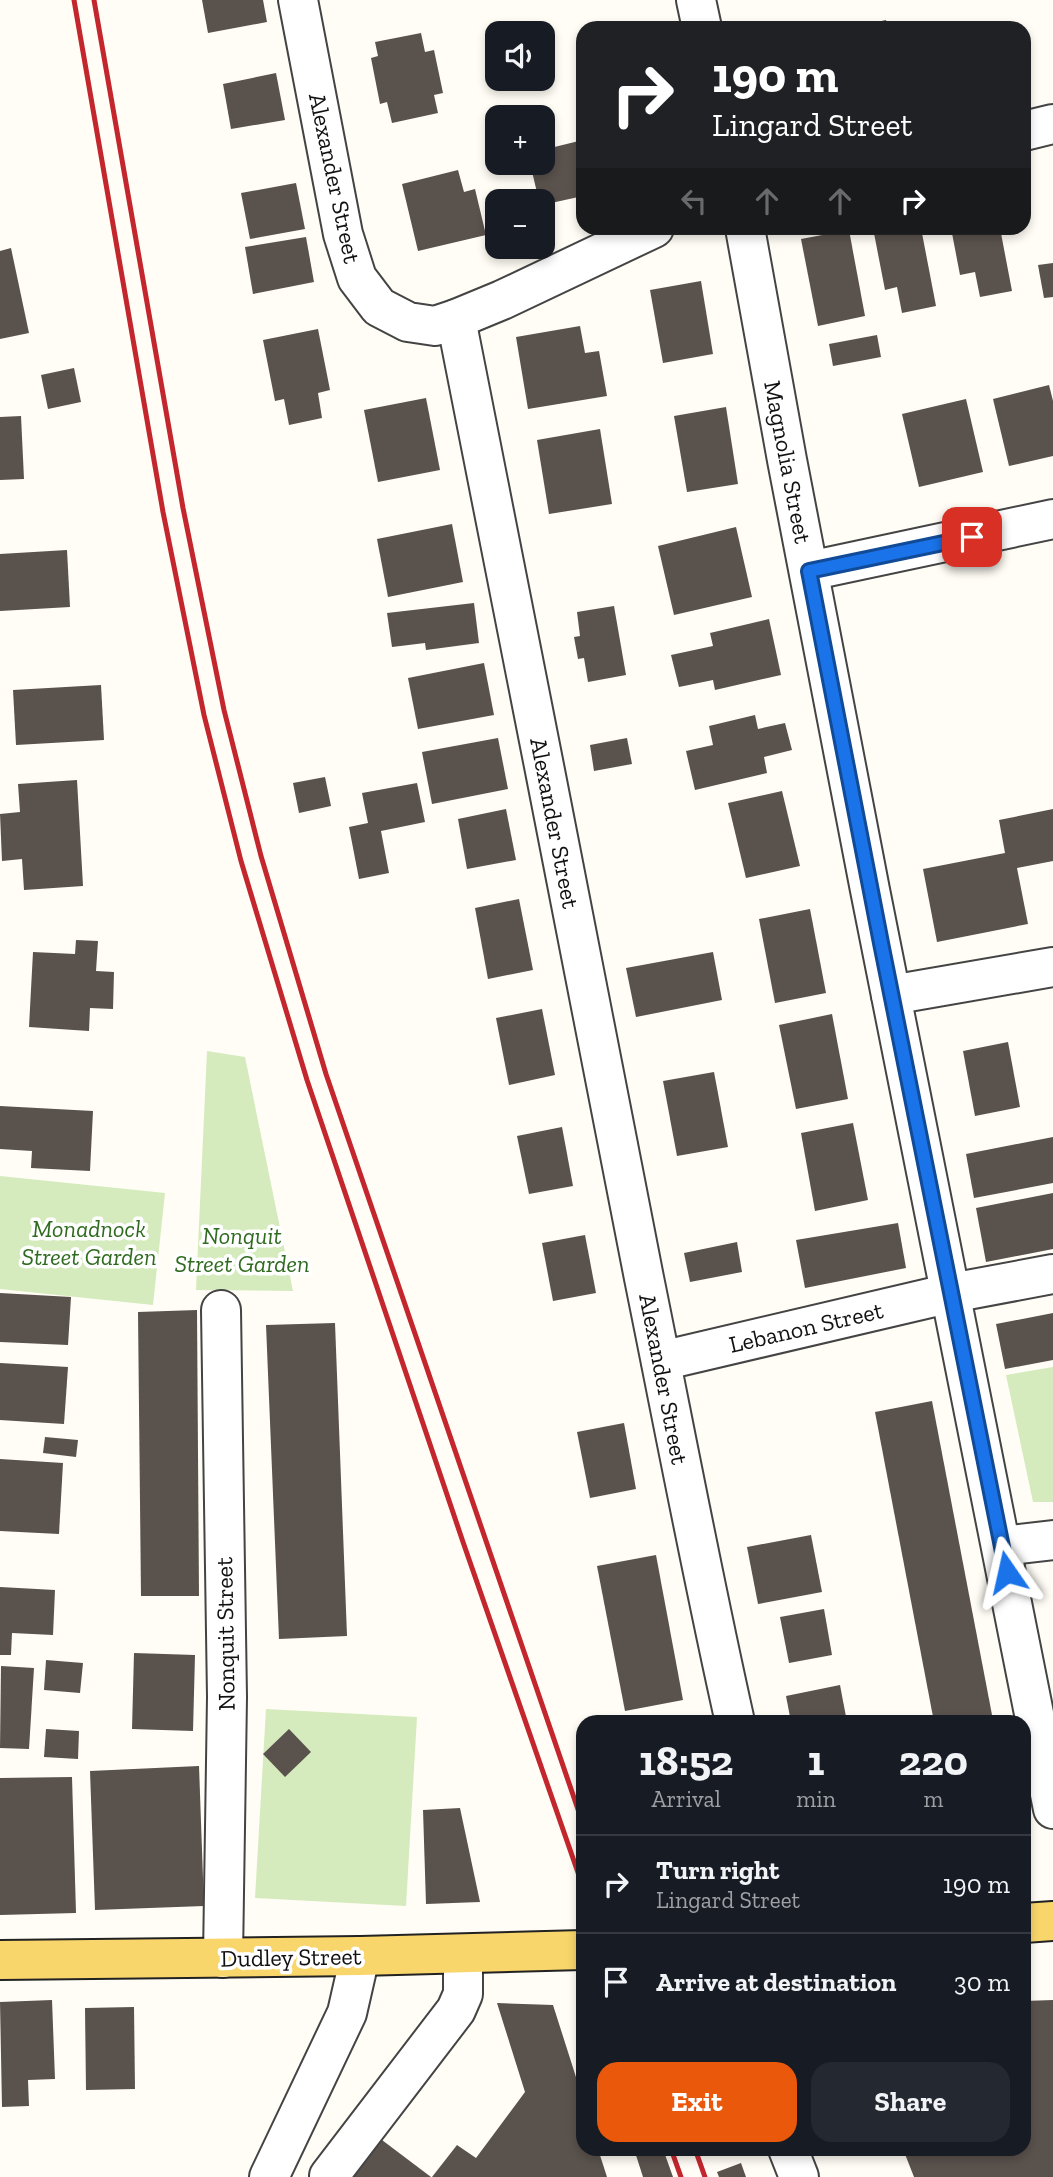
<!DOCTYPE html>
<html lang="en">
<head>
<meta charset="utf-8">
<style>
  :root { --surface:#171b24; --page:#242831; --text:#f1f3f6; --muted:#9ea1a6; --line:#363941; --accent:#ea580c }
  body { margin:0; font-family:"Zilla Slab",serif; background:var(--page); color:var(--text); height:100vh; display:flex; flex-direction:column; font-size:26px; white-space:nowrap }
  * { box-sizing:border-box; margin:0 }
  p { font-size:23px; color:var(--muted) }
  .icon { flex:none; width:38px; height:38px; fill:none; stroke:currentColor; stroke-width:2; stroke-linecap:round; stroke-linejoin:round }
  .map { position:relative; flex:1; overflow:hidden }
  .sheet { position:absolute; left:576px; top:1715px; width:455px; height:441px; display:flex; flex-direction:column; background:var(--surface); border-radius:21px; box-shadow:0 4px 10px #0003 }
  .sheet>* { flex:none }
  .top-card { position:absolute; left:576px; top:21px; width:455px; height:214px; border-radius:21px; box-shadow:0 4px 10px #0003; background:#202124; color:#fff; overflow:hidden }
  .fabs { position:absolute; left:485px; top:21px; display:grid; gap:14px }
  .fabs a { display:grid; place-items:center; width:70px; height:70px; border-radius:14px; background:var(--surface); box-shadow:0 4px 10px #0003; font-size:35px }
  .pin { position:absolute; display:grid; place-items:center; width:60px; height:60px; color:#fff; margin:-30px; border-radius:14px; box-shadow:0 4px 10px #0006 }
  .me { position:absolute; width:77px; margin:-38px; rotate:349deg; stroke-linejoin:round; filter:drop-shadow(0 0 5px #0008) }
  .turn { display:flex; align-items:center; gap:24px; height:147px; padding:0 21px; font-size:32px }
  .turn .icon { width:91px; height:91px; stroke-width:2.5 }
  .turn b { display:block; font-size:49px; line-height:60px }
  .lanes { display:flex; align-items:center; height:66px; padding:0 21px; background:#0003; justify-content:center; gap:35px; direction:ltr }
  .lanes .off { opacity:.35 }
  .eta { display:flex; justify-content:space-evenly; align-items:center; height:119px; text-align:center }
  .eta b { font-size:42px; font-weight:700; line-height:49px }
  .action { display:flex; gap:14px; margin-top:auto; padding:14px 21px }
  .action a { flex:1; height:80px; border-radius:21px; background:var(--accent); color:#fff; font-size:28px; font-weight:700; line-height:80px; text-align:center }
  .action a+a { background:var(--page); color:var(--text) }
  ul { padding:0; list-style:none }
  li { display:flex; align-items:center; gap:21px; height:98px; padding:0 21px; border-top:2px solid var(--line) }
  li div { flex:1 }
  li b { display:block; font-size:26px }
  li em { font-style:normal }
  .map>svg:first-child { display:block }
  .green { fill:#d5ebbd }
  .building { fill:#5a524d }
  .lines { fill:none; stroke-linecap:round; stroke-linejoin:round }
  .minor-casing { stroke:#444; stroke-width:42 }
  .major-casing { stroke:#222; stroke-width:42 }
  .minor { stroke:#fff; stroke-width:38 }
  .major { stroke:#f9d66b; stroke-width:38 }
  .rail { stroke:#c4262e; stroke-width:5 }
  .route-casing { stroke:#114b97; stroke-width:18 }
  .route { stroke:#1a73e8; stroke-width:12 }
  .labels { text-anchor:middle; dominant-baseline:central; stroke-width:7; stroke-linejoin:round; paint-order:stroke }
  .street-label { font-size:24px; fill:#111; stroke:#fff }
  .park-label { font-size:24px; font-style:italic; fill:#2f6b1f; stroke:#fff }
</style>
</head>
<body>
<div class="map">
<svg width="1053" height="2177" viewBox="0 0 1053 2177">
  <rect width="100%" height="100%" fill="#fffdf5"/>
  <g class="green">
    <polygon points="207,1051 245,1057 293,1291 196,1290"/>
    <polygon points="0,1176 165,1193 153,1305 0,1289"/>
    <polygon points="1053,1367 1053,1502 1033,1502 1006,1375"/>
    <polygon points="266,1709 417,1717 406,1906 255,1898"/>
  </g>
  <g class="building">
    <polygon points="202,0 263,0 267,22 208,33"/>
    <polygon points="886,20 888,28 854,28 854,27"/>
    <polygon points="421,33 425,52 434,50 443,93 434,95 438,113 392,123 387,102 380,104 371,58 378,56 375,42"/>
    <polygon points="276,73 285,120 231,129 223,84"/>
    <polygon points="583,140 583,196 542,205 542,201 539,201 530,163 542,163 542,150"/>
    <polygon points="458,170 464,192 475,189 486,235 418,251 402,184"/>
    <polygon points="296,183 305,229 250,239 241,193"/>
    <polygon points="873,228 921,228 936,306 902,313 897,287 885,290"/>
    <polygon points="951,228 1000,228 1012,291 980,297 975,272 960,275"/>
    <polygon points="849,230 865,316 818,326 801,239"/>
    <polygon points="306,237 314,282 253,294 245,247"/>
    <polygon points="11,248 29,333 0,339 0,251"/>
    <polygon points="1053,263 1053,297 1044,298 1038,265"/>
    <polygon points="701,281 713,354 663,363 650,290"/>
    <polygon points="580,326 585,353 599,351 607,396 528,409 516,337"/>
    <polygon points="318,329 330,390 318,393 322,418 289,425 284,399 275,401 263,340"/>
    <polygon points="877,335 881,357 833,366 829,344"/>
    <polygon points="74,368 81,402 48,409 41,375"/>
    <polygon points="1049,385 1053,401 1053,456 1009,466 993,399"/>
    <polygon points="426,398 440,470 378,482 364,410"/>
    <polygon points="966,399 983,472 919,487 902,414"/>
    <polygon points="726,407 738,484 687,492 674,416"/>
    <polygon points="21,416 24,479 0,480 0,417"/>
    <polygon points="600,429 612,504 549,514 537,440"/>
    <polygon points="452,524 463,582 388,597 377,539"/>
    <polygon points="736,527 752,597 674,615 658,546"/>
    <polygon points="67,550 70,607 0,611 0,554"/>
    <polygon points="474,603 479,643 426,650 425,643 392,647 387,613"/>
    <polygon points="614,606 626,675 588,682 584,658 578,659 574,637 580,636 577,612"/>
    <polygon points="769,619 781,675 715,690 713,680 679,687 671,655 713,646 710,633"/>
    <polygon points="484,663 494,715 418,729 408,678"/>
    <polygon points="101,685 104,740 16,745 13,690"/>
    <polygon points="755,715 758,729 785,723 792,750 764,757 767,773 695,790 686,751 713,745 709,726"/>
    <polygon points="498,738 508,789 432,804 422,752"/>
    <polygon points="627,738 632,764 594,771 590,745"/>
    <polygon points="325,777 331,806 299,813 293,783"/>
    <polygon points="77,780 83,886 24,890 22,859 2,861 0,814 20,812 18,784"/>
    <polygon points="417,783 425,822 381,831 389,873 359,879 349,827 368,823 362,793"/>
    <polygon points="782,791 800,866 746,878 728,803"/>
    <polygon points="506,809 516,860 467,869 458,819"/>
    <polygon points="1053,809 1053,861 1017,868 1028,924 937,942 923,869 1005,853 999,820"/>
    <polygon points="519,899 533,970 488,979 475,908"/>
    <polygon points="810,909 826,993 775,1003 759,919"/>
    <polygon points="76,940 98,941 96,971 114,972 113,1009 90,1008 89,1031 29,1027 33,952 75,954"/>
    <polygon points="713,952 722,1000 636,1017 626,968"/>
    <polygon points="542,1009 555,1075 509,1085 496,1018"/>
    <polygon points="832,1014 848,1099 796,1109 779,1025"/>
    <polygon points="1008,1042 1020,1107 975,1116 963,1051"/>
    <polygon points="714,1072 728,1147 677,1156 663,1081"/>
    <polygon points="0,1106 93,1111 90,1171 31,1168 32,1151 0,1149"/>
    <polygon points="853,1123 868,1200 815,1211 801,1133"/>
    <polygon points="562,1127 573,1186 529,1194 517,1136"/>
    <polygon points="1053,1137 1053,1183 974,1198 966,1154"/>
    <polygon points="1053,1193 1053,1249 986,1262 976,1208"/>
    <polygon points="898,1223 906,1268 805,1288 796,1240"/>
    <polygon points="585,1235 596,1293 553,1301 542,1243"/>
    <polygon points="737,1242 742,1272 690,1282 684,1253"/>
    <polygon points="0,1293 71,1297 68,1345 0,1342"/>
    <polygon points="197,1310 199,1596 141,1596 138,1312"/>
    <polygon points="1053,1313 1053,1360 1005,1369 996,1324"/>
    <polygon points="335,1323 347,1636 279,1639 266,1325"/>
    <polygon points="0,1363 68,1367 64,1424 0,1420"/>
    <polygon points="932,1401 993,1720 981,1722 934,1722 875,1412"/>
    <polygon points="624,1423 636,1489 590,1498 577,1432"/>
    <polygon points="45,1437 78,1440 76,1457 43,1453"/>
    <polygon points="0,1459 63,1463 59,1534 0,1531"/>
    <polygon points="811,1535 822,1592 758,1604 747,1547"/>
    <polygon points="656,1555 683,1700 625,1711 597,1566"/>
    <polygon points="0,1587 55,1590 53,1635 12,1633 11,1655 0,1655"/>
    <polygon points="824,1609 832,1655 789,1663 780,1617"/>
    <polygon points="134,1653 195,1655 193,1731 132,1729"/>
    <polygon points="46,1660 83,1663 80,1693 44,1690"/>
    <polygon points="1,1666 34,1668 29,1749 0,1748"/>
    <polygon points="840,1685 847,1722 791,1722 786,1696"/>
    <polygon points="46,1729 79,1731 78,1759 44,1757"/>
    <polygon points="289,1729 311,1752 285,1777 263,1754"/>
    <polygon points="199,1766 204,1906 95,1910 90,1771"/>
    <polygon points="72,1777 76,1913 0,1915 0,1778"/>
    <polygon points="460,1808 480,1902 426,1904 423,1810"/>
    <polygon points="52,2000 55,2079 28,2080 29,2106 2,2107 0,2002"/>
    <polygon points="1053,2000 1053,2177 914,2177 903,2149 1024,2149 1024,2001"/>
    <polygon points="497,2003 553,2005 583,2099 583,2149 598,2149 607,2177 432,2177 457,2145 476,2158 525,2092"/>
    <polygon points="134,2007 135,2089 86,2090 85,2008"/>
    <polygon points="378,2137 431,2177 348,2177"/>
    <polygon points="634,2149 663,2149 673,2177 643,2177"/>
    <polygon points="741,2163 746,2177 719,2177 717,2172"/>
  </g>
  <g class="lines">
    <defs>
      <g id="minor">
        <path d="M298,0l45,234 14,44 22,29 29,15 27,4 21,-7c64,319 125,640 188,959 30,148 58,297 91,444"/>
        <polyline points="696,0 702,28"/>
        <polyline points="1024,131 1053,124"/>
        <polyline points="745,228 787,460 870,890 1053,1809"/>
        <polyline points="456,319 502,300 654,228"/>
        <polyline points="809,571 1053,519"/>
        <polyline points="891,995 1053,967"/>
        <polyline points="221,1310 227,1697 223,1958"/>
        <polyline points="661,1361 951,1293 1053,1274"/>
        <polyline points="1002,1546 1053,1540"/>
        <polyline points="788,2149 799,2177"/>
        <polyline points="329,2176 456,2010 463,1994 463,1954"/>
        <polyline points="269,2177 347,2013 360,1956"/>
      </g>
      <g id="major">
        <polyline points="1024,1923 1053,1921"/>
        <polyline points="0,1960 360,1956 583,1950"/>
      </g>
    </defs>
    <use href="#minor" class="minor-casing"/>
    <use href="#major" class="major-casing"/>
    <use href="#minor" class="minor"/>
    <use href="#major" class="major"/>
    <g class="rail">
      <polyline points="74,0 163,512 204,715 241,861 307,1080 463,1542 583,1887"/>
      <polyline points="94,0 183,508 224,710 261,856 326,1074 583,1824"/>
      <polyline points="671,2149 681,2177"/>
      <polyline points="695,2149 705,2177"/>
    </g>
  </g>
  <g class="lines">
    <defs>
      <polyline id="route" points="972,537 809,571 881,943 1007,1572"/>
    </defs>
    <use href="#route" class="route-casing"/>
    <use href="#route" class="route"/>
  </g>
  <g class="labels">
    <g class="street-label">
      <text transform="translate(335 178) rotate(78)">Alexander Street</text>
      <text transform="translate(788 462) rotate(79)">Magnolia Street</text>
      <text transform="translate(555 823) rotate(79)">Alexander Street</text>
      <text transform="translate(806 1327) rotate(-13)">Lebanon Street</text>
      <text transform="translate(664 1379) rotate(79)">Alexander Street</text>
      <text transform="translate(225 1634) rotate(-91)">Nonquit Street</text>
      <text transform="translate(291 1957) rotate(-1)">Dudley Street</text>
    </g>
    <g class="park-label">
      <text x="89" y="1228">Monadnock<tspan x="89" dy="28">Street Garden</tspan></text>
      <text x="242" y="1235">Nonquit<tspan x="242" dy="28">Street Garden</tspan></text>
    </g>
  </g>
</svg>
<div class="fabs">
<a><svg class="icon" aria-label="sound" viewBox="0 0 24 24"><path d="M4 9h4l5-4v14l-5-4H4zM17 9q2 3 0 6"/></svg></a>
<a>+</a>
<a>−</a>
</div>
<div class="pin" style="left:972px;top:537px;background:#d93025"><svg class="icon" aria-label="arrive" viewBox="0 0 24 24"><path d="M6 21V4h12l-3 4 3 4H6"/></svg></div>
<svg class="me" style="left:1007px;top:1572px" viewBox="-20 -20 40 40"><path d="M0-17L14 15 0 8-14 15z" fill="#1a73e8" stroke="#fff" stroke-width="4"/></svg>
<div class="top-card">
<div class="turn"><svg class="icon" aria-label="right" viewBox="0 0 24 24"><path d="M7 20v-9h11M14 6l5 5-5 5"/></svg><div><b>190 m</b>Lingard Street</div></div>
<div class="lanes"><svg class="icon off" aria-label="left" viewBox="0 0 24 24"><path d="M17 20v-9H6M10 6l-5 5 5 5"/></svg><svg class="icon off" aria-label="ahead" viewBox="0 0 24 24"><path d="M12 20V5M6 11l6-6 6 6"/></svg><svg class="icon off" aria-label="ahead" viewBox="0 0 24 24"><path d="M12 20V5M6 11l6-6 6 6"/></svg><svg class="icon" aria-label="right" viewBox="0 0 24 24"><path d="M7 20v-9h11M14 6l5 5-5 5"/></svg></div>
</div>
<section class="sheet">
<div class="eta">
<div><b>18:52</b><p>Arrival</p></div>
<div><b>1</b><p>min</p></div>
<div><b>220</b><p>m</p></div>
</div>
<ul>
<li><svg class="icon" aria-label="right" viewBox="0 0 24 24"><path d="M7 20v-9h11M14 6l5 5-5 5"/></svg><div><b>Turn right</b><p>Lingard Street</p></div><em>190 m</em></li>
<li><svg class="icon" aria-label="arrive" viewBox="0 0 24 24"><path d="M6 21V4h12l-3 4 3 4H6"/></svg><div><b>Arrive at destination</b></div><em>30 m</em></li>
</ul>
<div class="action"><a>Exit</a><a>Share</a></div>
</section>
</div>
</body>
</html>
